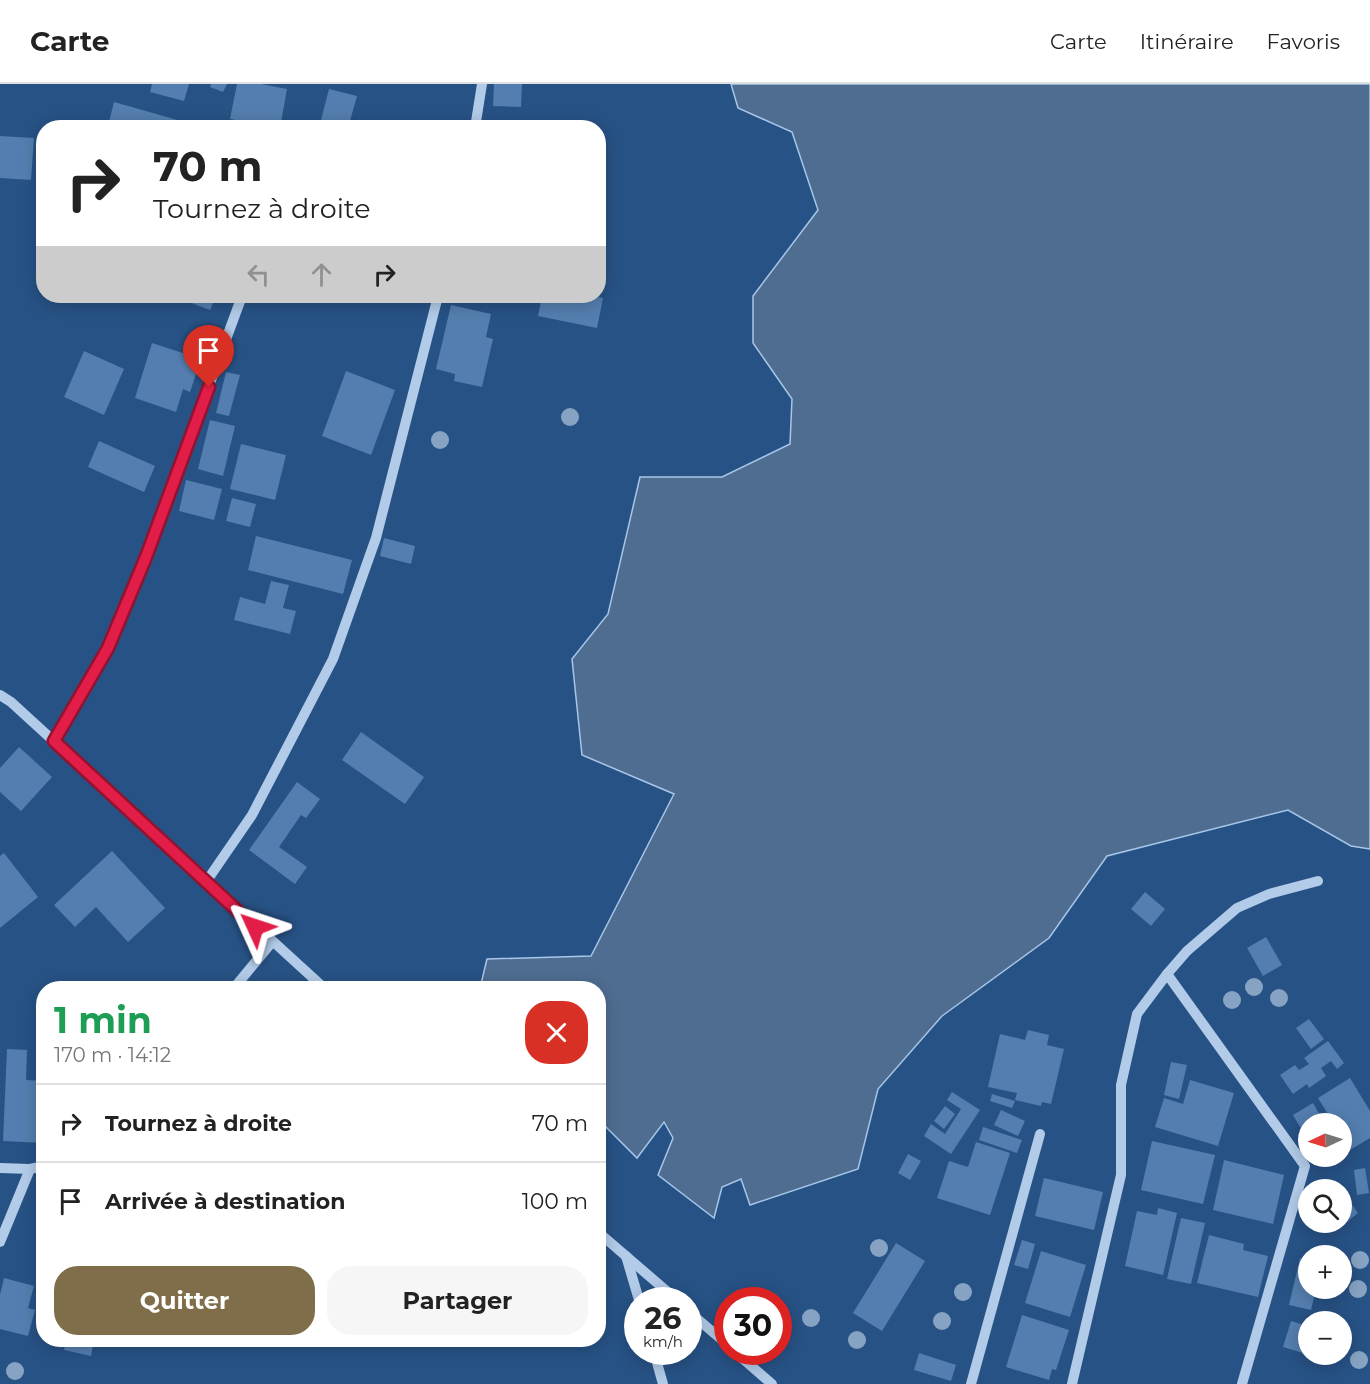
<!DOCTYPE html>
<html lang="fr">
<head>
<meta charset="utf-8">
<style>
  :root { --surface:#fff; --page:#f6f6f6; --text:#222; --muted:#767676; --line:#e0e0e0; --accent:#7f6e49 }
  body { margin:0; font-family:Montserrat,sans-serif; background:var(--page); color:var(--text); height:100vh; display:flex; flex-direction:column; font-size:22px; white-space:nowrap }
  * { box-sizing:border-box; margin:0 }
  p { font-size:20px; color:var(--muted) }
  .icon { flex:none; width:33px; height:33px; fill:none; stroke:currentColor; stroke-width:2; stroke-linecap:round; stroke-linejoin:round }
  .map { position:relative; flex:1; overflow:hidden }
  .drawer { position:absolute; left:36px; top:897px; width:570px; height:366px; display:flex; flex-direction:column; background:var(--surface); border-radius:24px; box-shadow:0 3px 15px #0003 }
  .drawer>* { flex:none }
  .guide { position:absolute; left:36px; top:36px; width:570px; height:183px; border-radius:24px; box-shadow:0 3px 15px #0003; background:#fff; color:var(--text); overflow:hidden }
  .needle { width:39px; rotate:266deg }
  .tools { position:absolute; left:1298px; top:1029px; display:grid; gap:12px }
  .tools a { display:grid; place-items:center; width:54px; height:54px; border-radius:50%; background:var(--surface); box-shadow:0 3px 15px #0003; font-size:30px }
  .speed { position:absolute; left:624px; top:1203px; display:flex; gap:12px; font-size:30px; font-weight:700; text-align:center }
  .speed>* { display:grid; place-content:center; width:78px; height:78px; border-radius:50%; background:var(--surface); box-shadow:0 3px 15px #0003; line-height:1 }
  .speed small { font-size:15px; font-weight:400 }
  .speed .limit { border:9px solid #d22; background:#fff; color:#111 }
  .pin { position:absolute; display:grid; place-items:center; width:51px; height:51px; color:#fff; margin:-62px -26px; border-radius:50% 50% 50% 0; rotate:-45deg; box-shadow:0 0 6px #0007 }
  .pin .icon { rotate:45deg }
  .me { position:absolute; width:66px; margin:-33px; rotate:312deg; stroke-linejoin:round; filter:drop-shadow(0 0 4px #0008) }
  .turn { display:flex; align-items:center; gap:21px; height:126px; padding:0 18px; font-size:27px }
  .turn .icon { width:78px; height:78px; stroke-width:2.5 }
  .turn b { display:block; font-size:42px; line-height:51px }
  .lanes { display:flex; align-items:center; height:57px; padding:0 18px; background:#0003; justify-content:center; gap:30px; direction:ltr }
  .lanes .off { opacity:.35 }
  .round { display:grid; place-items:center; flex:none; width:63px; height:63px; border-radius:24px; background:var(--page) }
  .summary { display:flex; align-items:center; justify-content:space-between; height:102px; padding:0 18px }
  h1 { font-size:36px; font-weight:700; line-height:45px; color:#1e9e55 }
  .action { display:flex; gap:12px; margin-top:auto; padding:12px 18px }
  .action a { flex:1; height:69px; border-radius:24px; background:var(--accent); color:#fff; font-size:24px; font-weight:700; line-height:69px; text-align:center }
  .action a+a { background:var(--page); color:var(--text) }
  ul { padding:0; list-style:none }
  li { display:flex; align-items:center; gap:18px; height:78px; padding:0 18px; border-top:2px solid var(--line) }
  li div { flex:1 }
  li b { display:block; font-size:22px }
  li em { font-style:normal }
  header { display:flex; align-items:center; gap:36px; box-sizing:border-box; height:84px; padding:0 30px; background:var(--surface); border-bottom:2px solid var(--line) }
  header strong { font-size:28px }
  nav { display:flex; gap:33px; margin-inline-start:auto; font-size:21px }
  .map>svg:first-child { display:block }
  .water { fill:#4f6d91; stroke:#a7c6e8; stroke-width:1.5 }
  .building { fill:#547eaf }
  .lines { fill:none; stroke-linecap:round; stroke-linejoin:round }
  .minor { stroke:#b2cbe8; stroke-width:10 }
  .tree { fill:#87a3c3 }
  .route-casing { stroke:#92132f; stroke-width:15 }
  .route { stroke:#e11d48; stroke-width:10 }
</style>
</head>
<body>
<header>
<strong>Carte</strong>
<nav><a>Carte</a><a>Itinéraire</a><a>Favoris</a></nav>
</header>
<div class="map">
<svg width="1370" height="1300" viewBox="0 0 1370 1300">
  <rect width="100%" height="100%" fill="#275285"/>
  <polygon class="water" points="731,0 1370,0 1370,765 1351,762 1288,726 1107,772 1049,854 942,932 878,1005 858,1085 750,1121 741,1095 722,1103 714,1134 658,1091 673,1054 664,1038 637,1074 599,1036 598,904 480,904 487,875 591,872 674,710 582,671 572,575 608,530 640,393 722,393 790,360 792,315 753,259 753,212 818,126 792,48 738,24"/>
  <g class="building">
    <polygon points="152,0 189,0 184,17 150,8"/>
    <polygon points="211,0 227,0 223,8 210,3"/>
    <polygon points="237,0 261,0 287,5 280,44 230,35"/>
    <polygon points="494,0 522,0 521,23 493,22"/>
    <polygon points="329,5 357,12 348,44 319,44"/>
    <polygon points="114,18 181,37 180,44 114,44 108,42"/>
    <polygon points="0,52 34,54 31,96 0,94"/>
    <polygon points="173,212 216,212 210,226"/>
    <polygon points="542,212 592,212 603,214 597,244 538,232"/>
    <polygon points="451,221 491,230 486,253 493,255 482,303 454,297 455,290 436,285"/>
    <polygon points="152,259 201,275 190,308 183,305 176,328 135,314"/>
    <polygon points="84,267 124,285 104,331 64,313"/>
    <polygon points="346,287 395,306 371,371 322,352"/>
    <polygon points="226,288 240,291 229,332 216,329"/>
    <polygon points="210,336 235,342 223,392 198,385"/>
    <polygon points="99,357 155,382 144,408 88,383"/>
    <polygon points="241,360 286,371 275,416 230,405"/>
    <polygon points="186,396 222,405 214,436 179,427"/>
    <polygon points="232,414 256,420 250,443 226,437"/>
    <polygon points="256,452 352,476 343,510 248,486"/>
    <polygon points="384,454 415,462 411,480 380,472"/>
    <polygon points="271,497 289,501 283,524 296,527 290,550 234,536 240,513 265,520"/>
    <polygon points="361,648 424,693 405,720 342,676"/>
    <polygon points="19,663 52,693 21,727 0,708 0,684"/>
    <polygon points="297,698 320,715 306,734 301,731 279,763 307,783 295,800 249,766"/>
    <polygon points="112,767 165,824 128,858 96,823 75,843 54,821"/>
    <polygon points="4,769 38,813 0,844 0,772"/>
    <polygon points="1145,808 1165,825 1151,842 1131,825"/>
    <polygon points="1266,853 1282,881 1263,892 1247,864"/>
    <polygon points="1309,935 1324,955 1311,965 1296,944"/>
    <polygon points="1028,946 1049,951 1047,961 1064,965 1051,1020 1042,1018 1041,1022 1015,1016 1017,1009 988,1003 1000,950 1025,956"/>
    <polygon points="1328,957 1344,979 1337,985 1331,977 1321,984 1326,992 1309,1004 1307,1000 1293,1010 1280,991 1295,981 1299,986 1309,980 1304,974"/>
    <polygon points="7,965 27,966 26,996 44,997 44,1059 3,1057"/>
    <polygon points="1171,978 1187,981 1179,1015 1164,1011"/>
    <polygon points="1350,994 1370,1027 1370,1054 1350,1066 1341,1051 1341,1040 1334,1040 1318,1014"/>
    <polygon points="1190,996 1234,1009 1218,1062 1155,1043 1164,1014 1183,1020"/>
    <polygon points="952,1008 980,1026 951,1070 924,1052 931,1040 945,1050 961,1025 947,1016"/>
    <polygon points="992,1010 1015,1017 1012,1024 990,1017"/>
    <polygon points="1313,1019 1325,1040 1308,1040 1308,1056 1293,1031"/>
    <polygon points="945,1022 955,1030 944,1045 934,1037"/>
    <polygon points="1001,1026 1025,1037 1018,1052 994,1041"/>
    <polygon points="983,1043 1022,1056 1017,1069 979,1056"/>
    <polygon points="1152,1057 1215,1071 1203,1120 1141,1106"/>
    <polygon points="976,1058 1010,1069 990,1131 937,1114 949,1077 968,1083"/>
    <polygon points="908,1070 921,1077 910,1096 898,1089"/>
    <polygon points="1224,1076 1284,1091 1273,1140 1213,1126"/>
    <polygon points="1365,1084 1369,1109 1357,1111 1354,1086"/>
    <polygon points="1044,1094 1103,1108 1094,1146 1035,1132"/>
    <polygon points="1335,1097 1341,1106 1324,1106"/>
    <polygon points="1341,1106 1358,1129 1342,1142 1340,1138"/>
    <polygon points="1158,1124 1177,1129 1163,1191 1125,1182 1137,1127 1157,1131"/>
    <polygon points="1181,1134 1205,1139 1191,1200 1167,1195"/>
    <polygon points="1209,1151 1244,1160 1243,1166 1268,1172 1258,1213 1197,1199"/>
    <polygon points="1022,1156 1035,1160 1028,1185 1014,1181"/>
    <polygon points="896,1159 925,1177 882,1247 853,1229"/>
    <polygon points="1041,1167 1086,1181 1070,1233 1025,1219"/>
    <polygon points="1300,1174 1308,1176 1308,1204 1316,1204 1311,1226 1289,1221"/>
    <polygon points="4,1194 34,1202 28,1224 35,1226 28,1252 0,1245 0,1211"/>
    <polygon points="43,1215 44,1215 44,1240 37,1238"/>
    <polygon points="1022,1231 1069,1246 1056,1286 1052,1285 1049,1296 1006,1283"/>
    <polygon points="1291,1237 1308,1242 1308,1253 1303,1269 1283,1263"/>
    <polygon points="66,1256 94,1256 91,1272 64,1266"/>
    <polygon points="919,1269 956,1281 951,1297 914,1286"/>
  </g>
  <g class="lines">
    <g class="minor">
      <polyline points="475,44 482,0"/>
      <polyline points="0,611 11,618 324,904"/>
      <polyline points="54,657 108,564 146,473 242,212"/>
      <polyline points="206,798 252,731 333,575 376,454 438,212"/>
      <polyline points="1167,890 1305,1082 1242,1300"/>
      <polyline points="234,904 272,858"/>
      <polyline points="0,1084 30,1085 44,1082"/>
      <polyline points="598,1148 677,1216"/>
      <polyline points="0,1158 30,1085"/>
      <polyline points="626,1172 639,1216"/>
      <polyline points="688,1227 728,1261"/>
      <polyline points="654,1268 663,1300"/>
      <polyline points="735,1268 772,1300"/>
      <polyline points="971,1300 1040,1050"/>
      <polyline points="1072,1300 1121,1091 1121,1001 1137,930 1167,890 1187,867 1237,824 1269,810 1318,797"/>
    </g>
  </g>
  <g class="tree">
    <circle cx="570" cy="333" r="9"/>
    <circle cx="440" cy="356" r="9"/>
    <circle cx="1254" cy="903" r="9"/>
    <circle cx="1279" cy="914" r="9"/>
    <circle cx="1232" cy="916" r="9"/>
    <circle cx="879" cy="1164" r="9"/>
    <circle cx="1360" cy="1176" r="9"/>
    <circle cx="1358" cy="1205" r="9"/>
    <circle cx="963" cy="1208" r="9"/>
    <circle cx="811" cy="1234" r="9"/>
    <circle cx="942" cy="1237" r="9"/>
    <circle cx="857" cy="1256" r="9"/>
    <circle cx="1359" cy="1276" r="9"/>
    <circle cx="15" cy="1287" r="9"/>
  </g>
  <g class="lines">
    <defs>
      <polyline id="route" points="209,303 146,473 108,564 54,657 255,843"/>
    </defs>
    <use href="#route" class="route-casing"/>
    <use href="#route" class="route"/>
  </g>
</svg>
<div class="tools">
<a><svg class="needle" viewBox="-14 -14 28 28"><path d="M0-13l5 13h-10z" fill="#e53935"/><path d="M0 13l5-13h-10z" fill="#767676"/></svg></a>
<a><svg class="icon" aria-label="search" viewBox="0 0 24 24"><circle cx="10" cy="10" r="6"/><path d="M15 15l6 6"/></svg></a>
<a>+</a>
<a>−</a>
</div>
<div class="speed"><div>26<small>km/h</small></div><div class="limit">30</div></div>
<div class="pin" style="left:209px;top:303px;background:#d93025"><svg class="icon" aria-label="arrive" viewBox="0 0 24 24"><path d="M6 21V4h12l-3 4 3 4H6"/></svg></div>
<svg class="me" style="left:255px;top:843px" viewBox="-20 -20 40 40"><path d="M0-17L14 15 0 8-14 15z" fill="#e11d48" stroke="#fff" stroke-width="4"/></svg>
<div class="guide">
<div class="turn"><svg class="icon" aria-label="right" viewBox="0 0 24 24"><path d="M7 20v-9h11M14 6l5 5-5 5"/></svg><div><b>70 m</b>Tournez à droite</div></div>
<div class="lanes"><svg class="icon off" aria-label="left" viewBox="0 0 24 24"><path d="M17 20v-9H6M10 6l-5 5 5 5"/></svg><svg class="icon off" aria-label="ahead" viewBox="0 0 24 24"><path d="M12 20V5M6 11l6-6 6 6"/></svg><svg class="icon" aria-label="right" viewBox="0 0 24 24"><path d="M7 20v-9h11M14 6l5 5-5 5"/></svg></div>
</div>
<section class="drawer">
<div class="summary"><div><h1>1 min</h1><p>170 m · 14:12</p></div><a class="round" style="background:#d93025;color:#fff"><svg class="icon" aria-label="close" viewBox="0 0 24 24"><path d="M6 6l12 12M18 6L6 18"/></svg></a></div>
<ul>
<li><svg class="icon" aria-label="right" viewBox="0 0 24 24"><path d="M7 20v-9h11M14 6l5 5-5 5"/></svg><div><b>Tournez à droite</b></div><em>70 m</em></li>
<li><svg class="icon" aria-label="arrive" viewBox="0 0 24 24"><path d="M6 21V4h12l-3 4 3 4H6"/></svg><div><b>Arrivée à destination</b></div><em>100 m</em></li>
</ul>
<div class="action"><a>Quitter</a><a>Partager</a></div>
</section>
</div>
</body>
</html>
